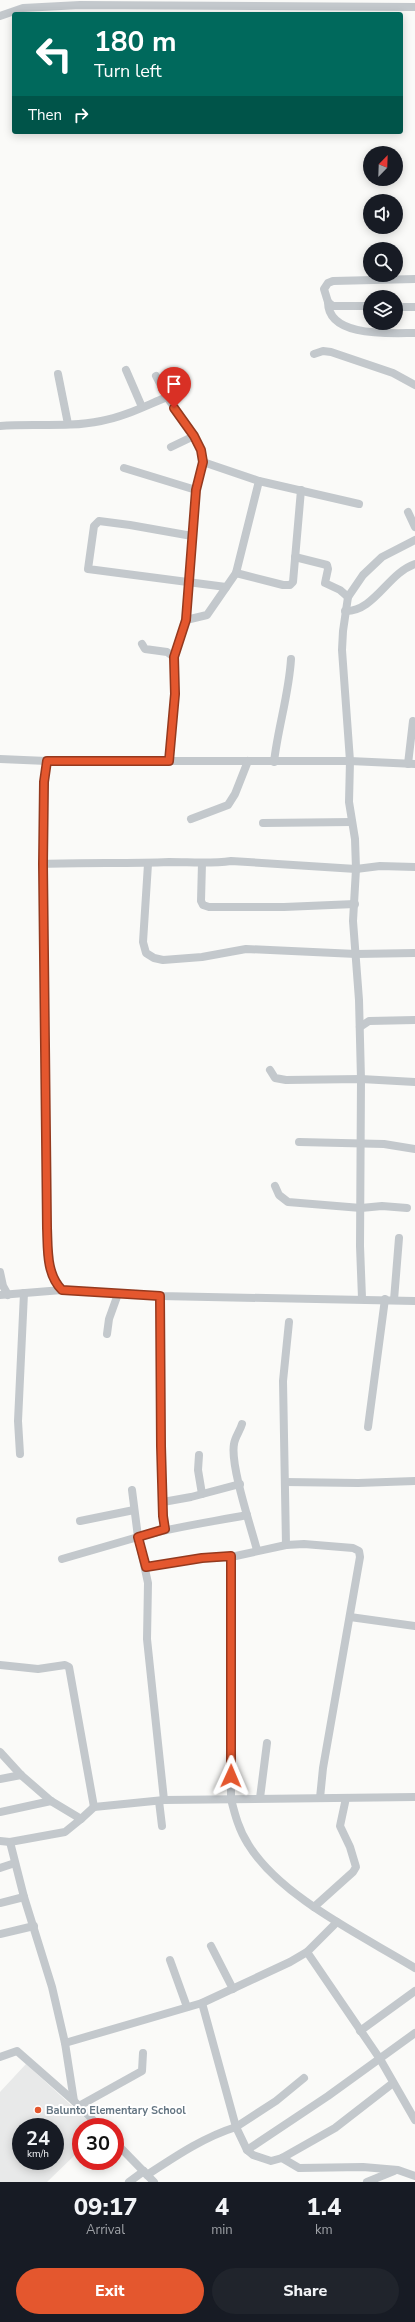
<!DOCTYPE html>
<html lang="en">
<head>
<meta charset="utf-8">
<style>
  :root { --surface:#171b24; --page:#20242c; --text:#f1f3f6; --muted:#9ea1a6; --accent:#e4572e }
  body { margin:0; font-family:"Nunito Sans",sans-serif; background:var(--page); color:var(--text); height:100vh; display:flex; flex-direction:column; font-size:15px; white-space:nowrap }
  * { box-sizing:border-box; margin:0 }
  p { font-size:13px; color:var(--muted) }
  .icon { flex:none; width:22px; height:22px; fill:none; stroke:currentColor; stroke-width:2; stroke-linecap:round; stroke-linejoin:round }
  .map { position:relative; height:2182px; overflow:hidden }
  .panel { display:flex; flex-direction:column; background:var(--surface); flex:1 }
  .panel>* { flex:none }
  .guide { position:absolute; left:12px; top:12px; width:391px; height:122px; border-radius:4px; box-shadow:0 2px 10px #0003; background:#00695c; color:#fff; overflow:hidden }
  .needle { width:26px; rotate:23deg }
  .tools { position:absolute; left:363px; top:146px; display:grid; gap:8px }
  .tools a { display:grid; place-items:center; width:40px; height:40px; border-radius:50%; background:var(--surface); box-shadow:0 2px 10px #0003; font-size:20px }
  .speed { position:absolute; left:12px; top:2118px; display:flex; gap:8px; font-size:20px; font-weight:700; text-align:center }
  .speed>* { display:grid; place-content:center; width:52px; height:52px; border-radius:50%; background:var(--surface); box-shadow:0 2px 10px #0003; line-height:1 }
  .speed small { font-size:10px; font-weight:400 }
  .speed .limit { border:6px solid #d22; background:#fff; color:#111 }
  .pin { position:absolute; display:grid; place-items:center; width:34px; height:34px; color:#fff; margin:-41px -17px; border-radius:50% 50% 50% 0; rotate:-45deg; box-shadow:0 0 4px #0007 }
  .pin .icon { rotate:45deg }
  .me { position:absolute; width:44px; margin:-22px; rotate:1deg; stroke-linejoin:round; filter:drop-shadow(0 0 3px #0008) }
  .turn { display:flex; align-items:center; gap:14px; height:84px; padding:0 16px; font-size:18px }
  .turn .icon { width:52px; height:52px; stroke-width:2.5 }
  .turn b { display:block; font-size:28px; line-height:34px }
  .then { display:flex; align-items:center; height:38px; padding:0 16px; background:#0003; gap:8px; font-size:15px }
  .eta { display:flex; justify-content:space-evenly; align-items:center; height:68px; text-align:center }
  .eta b { font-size:24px; font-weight:800; line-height:28px }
  .action { display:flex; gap:8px; margin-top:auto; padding:8px 16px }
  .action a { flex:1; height:46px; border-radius:24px; background:var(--accent); color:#fff; font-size:16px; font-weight:800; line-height:46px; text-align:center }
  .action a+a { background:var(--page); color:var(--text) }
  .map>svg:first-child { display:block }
  .built { fill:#e8e9e9; fill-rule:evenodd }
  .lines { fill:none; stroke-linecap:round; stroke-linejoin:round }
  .minor { stroke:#c3c8cc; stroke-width:8 }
  .route-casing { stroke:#94391e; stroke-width:10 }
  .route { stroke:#e4572e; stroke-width:7 }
  .poi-dot { fill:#e4572e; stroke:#fff; stroke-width:1.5 }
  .labels { text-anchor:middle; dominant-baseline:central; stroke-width:4; stroke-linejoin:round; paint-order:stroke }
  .poi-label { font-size:11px; font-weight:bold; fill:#657683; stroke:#fff; text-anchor:start }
</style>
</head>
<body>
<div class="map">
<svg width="415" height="2182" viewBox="0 0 415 2182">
  <rect width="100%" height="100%" fill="#fafaf8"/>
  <path class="built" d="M26,2064l69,63h-14v22l-34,33h-47v-90zM21,2127h34v34h-34z"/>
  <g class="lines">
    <g class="minor">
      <polyline points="0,16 23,8 80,5 415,7"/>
      <path d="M328,302c0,36 63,31 87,31"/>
      <polyline points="370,306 333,306 328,302 324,289 328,283 333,281 415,279"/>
      <polyline points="396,307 415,307"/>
      <polyline points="314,354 323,351 331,352 393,373 415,385"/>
      <polyline points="126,370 142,407"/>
      <polyline points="58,374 68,424"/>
      <polyline points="156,376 167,397"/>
      <path d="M0,426c33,-3 67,2 101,-5 23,-4 44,-15 66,-24l27,39 7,14 2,12 -7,28 -10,130"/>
      <polyline points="171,447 194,436"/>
      <polyline points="124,468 196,490"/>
      <polyline points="259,481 359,504"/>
      <polyline points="408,512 415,527"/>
      <polyline points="192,536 130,525 99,521 94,526 88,569 226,587"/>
      <polyline points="295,557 327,565 328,569 325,583 340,590 348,597"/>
      <polyline points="236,573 283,585 290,585 293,582 301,490"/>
      <path d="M345,611c29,1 43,-38 70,-47"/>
      <polyline points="142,644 145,649 167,652 174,657"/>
      <path d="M0,759l47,2 -3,21 -1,82 4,351c1,24 -4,57 15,75"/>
      <polyline points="47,761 350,761 415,764"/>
      <polyline points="169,761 175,694 174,657 186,620 207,615 236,573 259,481 203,462"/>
      <path d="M274,762c4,-35 15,-68 17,-103"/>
      <polyline points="408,764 413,721"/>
      <polyline points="191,819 228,805 235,794 248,761"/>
      <polyline points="263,823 352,822"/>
      <polyline points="202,863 201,901 203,905 209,907 284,907 355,904"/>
      <path d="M43,864c43,-2 84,0 126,-2 21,0 41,2 62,-1l125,8 24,-3 35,1"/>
      <polyline points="148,864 143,942 146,953 154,958 163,960 202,957 246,949 356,954 415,953"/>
      <polyline points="360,1027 369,1021 415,1020"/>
      <polyline points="270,1070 275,1078 286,1080 361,1079 415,1082"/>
      <polyline points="299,1142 384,1144 415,1149"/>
      <polyline points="275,1186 279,1195 288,1202 361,1208 382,1206 407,1208"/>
      <polyline points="0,1272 3,1286 8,1295"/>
      <polyline points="0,1295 62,1290 160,1296 415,1301"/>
      <polyline points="160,1296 161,1446 163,1516 165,1529"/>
      <polyline points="362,1298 360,1246 361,1079 359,1000 353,921 356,869 355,839 349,802 350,761 342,650 343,631 348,597 363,575 382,557 415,540"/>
      <polyline points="394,1300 399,1238"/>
      <polyline points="107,1334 109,1319 118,1294"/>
      <path d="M242,1424c-2,7 -7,13 -8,20 -4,21 17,83 23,106"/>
      <polyline points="368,1427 385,1299"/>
      <polyline points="20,1454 18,1421 24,1293"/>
      <polyline points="199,1455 198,1470 202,1494"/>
      <polyline points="285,1482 358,1483 415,1481"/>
      <polyline points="163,1502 191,1497 240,1484"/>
      <polyline points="80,1521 134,1510"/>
      <polyline points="286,1545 283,1381 289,1322"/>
      <path d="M231,1557v242c4,16 8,31 17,45 32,53 115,92 167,124"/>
      <polyline points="62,1559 138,1537 132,1490"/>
      <polyline points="146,1567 202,1558 231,1557 286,1545 304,1544 353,1548 359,1551 360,1557 323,1768 320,1798"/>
      <polyline points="350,1617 415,1626"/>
      <polyline points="0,1665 38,1669 65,1665 69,1667 94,1807"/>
      <polyline points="0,1752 21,1775 51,1801 81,1819 65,1832 10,1842 24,1897 52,1987 65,2043 74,2101 100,2127"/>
      <polyline points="0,1779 21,1775"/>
      <polyline points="260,1798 267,1743"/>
      <path d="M164,1800l-17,-161 1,-56 -10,-46c36,-10 73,-15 109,-22"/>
      <polyline points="159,1801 162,1826"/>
      <polyline points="0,1812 51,1801"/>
      <polyline points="81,1819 94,1807 164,1800 415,1797"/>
      <polyline points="0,1841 10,1842"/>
      <polyline points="0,1868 15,1863"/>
      <polyline points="0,1903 24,1897"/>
      <polyline points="314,1907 353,1872 356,1867 350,1847 340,1826 346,1798"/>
      <polyline points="0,1934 34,1926"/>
      <polyline points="211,1946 233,1989"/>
      <polyline points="307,1952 380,2059 415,2120"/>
      <polyline points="170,1960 187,2007"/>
      <polyline points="202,2003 236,2127 276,2101 304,2078"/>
      <polyline points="360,2031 415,1991"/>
      <polyline points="65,2043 202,2003 290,1962 307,1952 337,1922"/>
      <polyline points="0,2057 17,2051 74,2101"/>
      <polyline points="79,2106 142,2071 143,2053"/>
      <polyline points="115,2142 154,2182"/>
      <polyline points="247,2150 328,2096 415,2033"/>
      <polyline points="282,2158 299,2168 363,2167 398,2170 415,2176"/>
      <path d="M147,2175c29,-19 57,-38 89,-48l11,23 6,5 18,6 11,-3 53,-30 58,-45"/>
      <polyline points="129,2182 144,2171"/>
      <polyline points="367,2182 394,2171"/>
    </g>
  </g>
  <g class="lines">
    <defs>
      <path id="route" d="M174,408l20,28 7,14 2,12 -7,28 -10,130 -12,37 1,37 -6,67h-122l-3,21 -1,82 4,364c1,21 -1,46 15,62l98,6 1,150 2,70 2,13 -27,8 8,30 56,-9 29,-2v220"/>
    </defs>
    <use href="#route" class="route-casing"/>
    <use href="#route" class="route"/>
  </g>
  <circle class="poi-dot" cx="38" cy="2110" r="4"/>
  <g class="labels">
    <g class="poi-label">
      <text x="46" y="2110">Balunto Elementary School</text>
    </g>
  </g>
</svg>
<div class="tools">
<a><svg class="needle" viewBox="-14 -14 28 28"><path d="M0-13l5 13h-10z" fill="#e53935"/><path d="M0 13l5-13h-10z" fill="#9ea1a6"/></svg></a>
<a><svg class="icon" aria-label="sound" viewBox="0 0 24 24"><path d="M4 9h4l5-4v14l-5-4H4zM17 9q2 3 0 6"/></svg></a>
<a><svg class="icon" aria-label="search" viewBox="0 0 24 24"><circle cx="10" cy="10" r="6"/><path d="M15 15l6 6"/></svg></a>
<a><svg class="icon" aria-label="layers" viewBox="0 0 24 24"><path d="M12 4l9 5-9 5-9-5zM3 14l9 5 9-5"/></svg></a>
</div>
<div class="speed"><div>24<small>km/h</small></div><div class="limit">30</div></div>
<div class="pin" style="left:174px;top:408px;background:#d93025"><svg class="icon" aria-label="arrive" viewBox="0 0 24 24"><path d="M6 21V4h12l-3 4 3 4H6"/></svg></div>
<svg class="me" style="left:231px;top:1776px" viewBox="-20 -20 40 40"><path d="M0-17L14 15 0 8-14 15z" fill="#e4572e" stroke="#fff" stroke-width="4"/></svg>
<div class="guide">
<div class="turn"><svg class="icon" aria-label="left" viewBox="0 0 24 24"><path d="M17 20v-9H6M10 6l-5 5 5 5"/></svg><div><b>180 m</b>Turn left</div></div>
<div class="then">Then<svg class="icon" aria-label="right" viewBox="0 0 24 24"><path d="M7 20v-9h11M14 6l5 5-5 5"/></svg></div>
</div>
</div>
<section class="panel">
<div class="eta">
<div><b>09:17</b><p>Arrival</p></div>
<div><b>4</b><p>min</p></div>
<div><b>1.4</b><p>km</p></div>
</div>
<div class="action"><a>Exit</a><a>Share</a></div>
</section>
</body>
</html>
